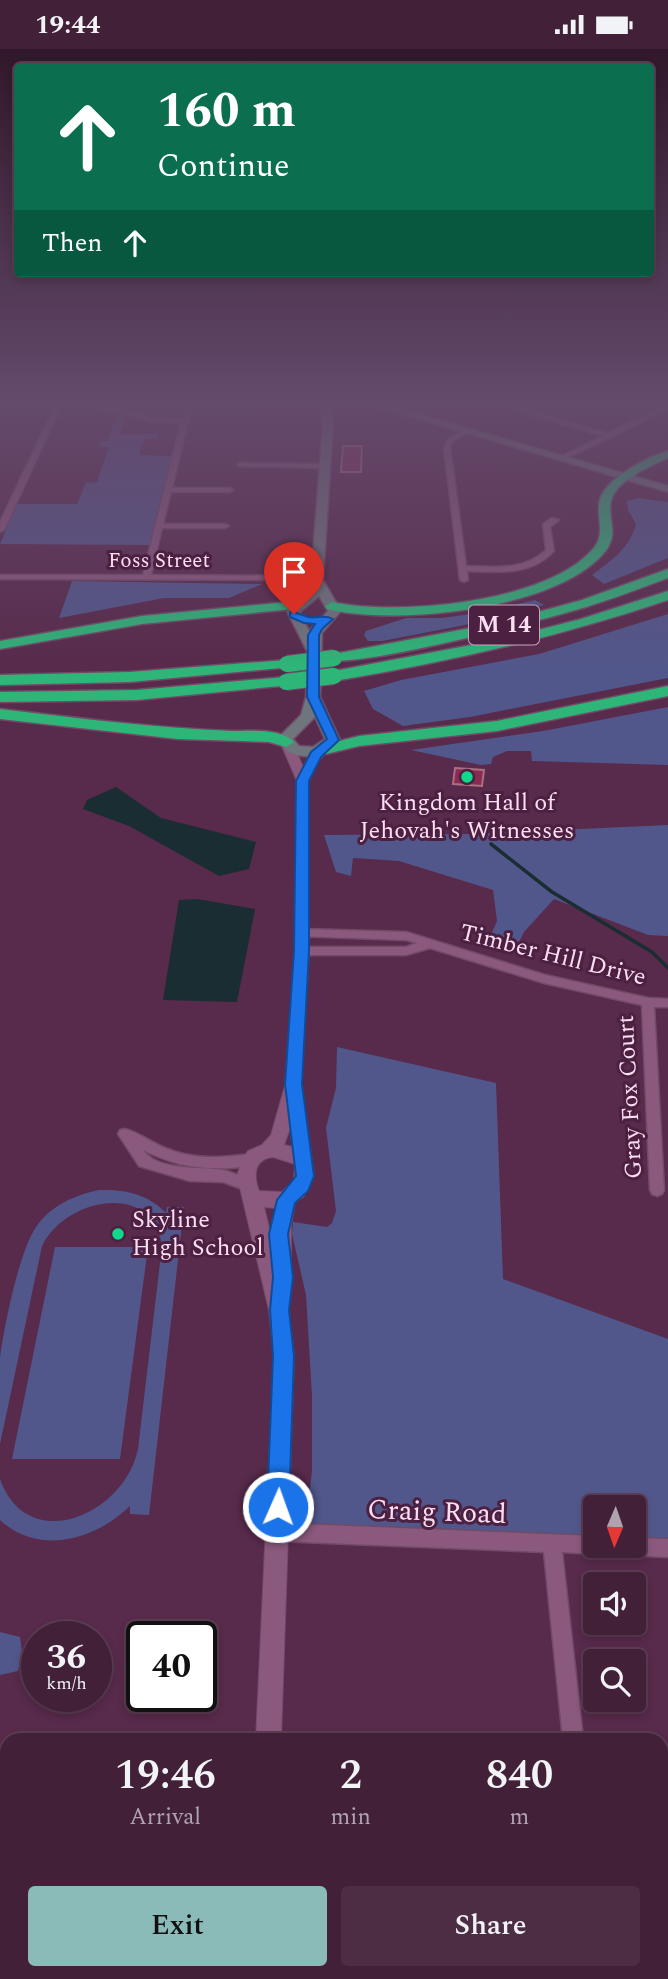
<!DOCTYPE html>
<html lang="en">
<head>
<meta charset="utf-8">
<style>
  :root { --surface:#422038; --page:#4c2d43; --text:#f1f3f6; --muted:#aea3ae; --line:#5a3e53; --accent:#8bbbb9 }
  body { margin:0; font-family:Spectral,serif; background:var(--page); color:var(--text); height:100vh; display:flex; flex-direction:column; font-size:26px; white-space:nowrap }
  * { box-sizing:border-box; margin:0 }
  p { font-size:23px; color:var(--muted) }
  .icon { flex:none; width:38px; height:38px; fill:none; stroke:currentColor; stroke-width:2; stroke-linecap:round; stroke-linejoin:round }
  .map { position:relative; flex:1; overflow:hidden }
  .panel { position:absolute; left:0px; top:1684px; width:668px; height:247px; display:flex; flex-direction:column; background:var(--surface); border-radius:21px 21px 0 0; box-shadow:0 4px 10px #0003,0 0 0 2px var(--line) }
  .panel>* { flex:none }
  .banner { position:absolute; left:14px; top:14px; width:640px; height:214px; border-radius:7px; box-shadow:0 4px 10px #0003,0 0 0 2px var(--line); background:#0b6e4f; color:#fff; overflow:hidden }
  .needle { width:46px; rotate:182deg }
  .fabs { position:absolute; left:583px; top:1446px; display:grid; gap:14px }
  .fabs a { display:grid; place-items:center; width:63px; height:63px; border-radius:7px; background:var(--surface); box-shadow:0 4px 10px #0003,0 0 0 2px var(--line); font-size:35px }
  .speed { position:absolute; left:21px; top:1572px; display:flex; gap:14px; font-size:35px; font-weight:700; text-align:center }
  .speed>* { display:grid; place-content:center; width:91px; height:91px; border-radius:50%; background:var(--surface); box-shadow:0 4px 10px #0003,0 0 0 2px var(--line); line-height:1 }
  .speed small { font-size:18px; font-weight:400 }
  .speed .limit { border:4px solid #111; border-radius:10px; background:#fff; color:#111 }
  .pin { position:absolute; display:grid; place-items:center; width:60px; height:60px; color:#fff; margin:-72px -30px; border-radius:50% 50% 50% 0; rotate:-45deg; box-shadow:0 0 7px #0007 }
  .pin .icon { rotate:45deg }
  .me { position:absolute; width:77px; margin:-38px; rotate:2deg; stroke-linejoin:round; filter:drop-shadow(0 0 5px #0008) }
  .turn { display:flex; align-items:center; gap:24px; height:147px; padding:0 28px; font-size:32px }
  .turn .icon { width:91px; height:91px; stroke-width:2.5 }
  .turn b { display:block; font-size:49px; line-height:60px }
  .then { display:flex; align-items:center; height:66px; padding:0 28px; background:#0003; gap:14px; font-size:26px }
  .eta { display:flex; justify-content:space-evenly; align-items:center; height:119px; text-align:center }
  .eta b { font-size:42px; font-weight:600; line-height:49px }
  .primary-button { display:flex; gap:14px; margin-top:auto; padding:14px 28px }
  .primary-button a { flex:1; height:80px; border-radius:7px; background:var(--accent); color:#111; font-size:28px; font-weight:600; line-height:80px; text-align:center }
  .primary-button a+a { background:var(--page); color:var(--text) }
  .status { display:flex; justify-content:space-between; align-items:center; height:49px; padding:0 35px; background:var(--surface); direction:ltr }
  .status svg { height:19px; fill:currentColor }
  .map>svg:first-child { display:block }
  .green { fill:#52578b }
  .water { fill:#1a2d32 }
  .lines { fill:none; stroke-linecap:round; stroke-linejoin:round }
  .stream { stroke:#1a2d32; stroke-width:3.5 }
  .building { fill:#892b53; stroke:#ab6f83; stroke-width:2 }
  .minor-casing { stroke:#714a67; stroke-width:3 }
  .tertiary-casing { stroke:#714a67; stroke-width:2 }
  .secondary-casing { stroke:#714a67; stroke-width:3 }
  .motorway-casing { stroke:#714a67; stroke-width:3 }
  .minor { fill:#8b597d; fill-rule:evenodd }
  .tertiary { fill:#8b597d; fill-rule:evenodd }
  .secondary { fill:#6f757c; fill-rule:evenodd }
  .motorway { fill:#2eb678; fill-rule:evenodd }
  .motorway-bridge-casing { stroke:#714a67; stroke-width:18; stroke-linecap:butt }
  .motorway-bridge { stroke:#2eb678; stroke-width:16 }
  .route { fill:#1a73e8; stroke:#114b97; stroke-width:2 }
  .poi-dot { fill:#0fd98a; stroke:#4c2041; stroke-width:2.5 }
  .labels { text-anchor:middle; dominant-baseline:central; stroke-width:6; stroke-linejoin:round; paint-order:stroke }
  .far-street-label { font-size:21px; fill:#fbdef1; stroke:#4c2041 }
  .shield { fill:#4c2041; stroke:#c6a5bc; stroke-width:2 }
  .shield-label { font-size:23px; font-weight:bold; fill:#fbdef1 }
  .poi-label { font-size:24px; fill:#fbdef1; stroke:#4c2041 }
  .street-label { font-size:24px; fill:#fbdef1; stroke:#4c2041 }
  .near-street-label { font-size:28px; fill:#fbdef1; stroke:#4c2041 }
</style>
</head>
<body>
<div class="status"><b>19:44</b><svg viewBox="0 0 49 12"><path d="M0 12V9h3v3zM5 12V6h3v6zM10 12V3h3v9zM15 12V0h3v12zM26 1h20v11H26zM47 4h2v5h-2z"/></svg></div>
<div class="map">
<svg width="668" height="1930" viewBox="0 0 668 1930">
  <rect width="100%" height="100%" fill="#582a4b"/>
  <g class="green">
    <polygon points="97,359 125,368 120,385 158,385 157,390 144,390 139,406 173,407 150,496 0,495 17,455 77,455 86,434 97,433 109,398 99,398 101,392 107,392 117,366 94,365"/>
    <path d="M639,449l29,4v56l-64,26 -12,-9c20,-15 38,-27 44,-51l-8,-14 -1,-9z"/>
    <polygon points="72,532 262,535 229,549 164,549 59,569"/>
    <polygon points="535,551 544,556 470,575 382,592 368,592 364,586 366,582 406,569 442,569 485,563"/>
    <polygon points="668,565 668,629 470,668 403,677 373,660 364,642 401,631 539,605"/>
    <polygon points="668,658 668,716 532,712 531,702 507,702 493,708 491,715 481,716 411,701 543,682"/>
    <polygon points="668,776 668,887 648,886 554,850 524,883 514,903 489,890 497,872 493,841 399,812 353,809 351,827 336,823 324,786 466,785"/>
    <polygon points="337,998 496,1034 503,1230 668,1290 668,1499 634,1496 634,1458 595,1458 595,1496 305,1484 312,1422 312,1347 306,1246 292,1185 293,1173 327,1178 332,1174 336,1162 326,1079 336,1039"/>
    <path d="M99,1141c26,-1 49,4 67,23l1,-6h17l-35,308 -19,-1v-8c-35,34 -91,50 -130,14v-41c27,77 124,37 138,-30l24,-203c-9,-66 -97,-48 -120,0l-42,198c0,-28 0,-58 0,-86 4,-31 20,-113 39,-135 15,-19 37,-28 60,-33z"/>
    <polygon points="55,1198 148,1198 120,1410 12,1410"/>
    <polygon points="0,1583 20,1588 22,1603 18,1622 0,1626"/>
  </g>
  <g class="water">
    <polygon points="116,738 161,769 256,793 249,820 219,827 129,777 83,760 87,751"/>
    <polygon points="197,850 255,860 237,953 163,951 179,851"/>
  </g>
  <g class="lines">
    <polyline class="stream" points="491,795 552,843 652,903 668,919"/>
  </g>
  <g class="building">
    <polygon points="343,397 362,397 361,423 341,423"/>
    <polygon points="455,719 484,721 482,737 453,735"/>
  </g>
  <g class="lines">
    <defs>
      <g id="minor">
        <polygon points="58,351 64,351 63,354 87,353 115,358 151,369 182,370 187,351 193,351 172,439 230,439 233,441 230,443 171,443 163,475 225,475 229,477 225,479 162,479 151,526 317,527 321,529 317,531 0,530 0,526 143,526 181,374 150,373 112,361 87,357 61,357 4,481 0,483 0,473 55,357 18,358 15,356 18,354 57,354"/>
        <polygon points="484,351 494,351 515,357 526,351 534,351 521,359 607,384 666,356 668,355 668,359 612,388 562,411 560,410 560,408 602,387"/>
        <path d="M467,380l3,2 -1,1 -15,8 -4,7 16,119c29,1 57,5 80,-16l-3,-26 9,-6 7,2 -9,7 4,24c-23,25 -56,21 -87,20l1,9 -4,2 -4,-2 -16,-133 5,-9z"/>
        <polygon points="240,414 324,415 327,417 324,419 238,417 238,415"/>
        <polygon points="302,880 406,883 545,926 648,949 668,950 668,958 654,958 664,1141 662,1145 657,1147 652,1145 650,1141 642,956 544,934 430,899 406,906 302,906 296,902 302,898 406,898 417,894 406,891 298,887 296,884"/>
        <path d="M125,1080c14,4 26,13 40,19 28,12 56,10 86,6l5,2 2,4 -2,4 -5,2c-41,5 -70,3 -108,-16 15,22 57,16 80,20 9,2 18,7 27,10l2,4 -2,4 -5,2 -22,-8 -33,-1 -51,-15 -21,-32 2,-4z"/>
        <polygon points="277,1474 595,1487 595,1496 634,1496 634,1489 668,1490 668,1508 604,1505 600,1503 595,1505 562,1503 583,1690 563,1690 544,1503 277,1492 271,1489 268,1483 271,1477"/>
        <polygon points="550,1923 572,1923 569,1930 547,1930"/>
      </g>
      <g id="tertiary">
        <path d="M287,691l6,4 10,23 6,-11 13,-10 6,4 -9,10 -10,21v170l-8,133 13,92 -11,21 -8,5 -4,23v63l-3,17 6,51 -13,383h-25l18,-383 -5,-46 -32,-135 7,-18 4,-6 14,-6 9,-10 14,-49 10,-135 2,-170 -16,-37zM290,1079l3,19 -9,-2zM273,1108l22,7 -1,17 -12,11 -23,-1c-6,-16 -5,-32 14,-34zM264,1158l12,1 -5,28z"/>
        <rect x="247" y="1923" width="28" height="7"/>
      </g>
      <g id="secondary">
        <path d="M319,351h10l4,23 -10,157 18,31 -19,22 -2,64 20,43c-13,17 -33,20 -52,12l-10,-14 23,-23 5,-18 2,-44 -21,-42 20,-17 4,-14 12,-157zM319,547l9,15 -19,20 -9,-19zM315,668l10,22 -12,8 -14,-1 -6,-7z"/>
        <polygon points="354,351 370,351 668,437 668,443"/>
      </g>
      <g id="motorway">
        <path d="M668,402v7c-17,8 -49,21 -56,40 -7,20 10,35 -9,56 -49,56 -208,72 -276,55l-2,-3 7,-4c66,14 213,1 260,-52 14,-15 5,-29 7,-46 1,-23 49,-48 69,-53z"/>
        <path d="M668,520v9c-25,9 -50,19 -76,27 -32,11 -250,68 -265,53l7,-4 168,-32 80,-22z"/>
        <path d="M668,542v9c-109,37 -220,62 -334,81l-8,-5 8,-5 169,-32 78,-20z"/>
        <polygon points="298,552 303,553 303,559 142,575 0,600 0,592 142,567"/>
        <polygon points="287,611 294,615 292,618 130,633 0,636 0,626 130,623"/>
        <polygon points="286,628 291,630 294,633 291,636 137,651 0,653 0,643 137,641"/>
        <polygon points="668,637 668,647 497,682 359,697 326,705 318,700 320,697 359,687 497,672"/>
        <path d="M0,660c77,9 154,19 232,22 18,0 49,-3 62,11l-8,5 -17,-5 -91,-3 -178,-20z"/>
      </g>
    </defs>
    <use href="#minor" class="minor-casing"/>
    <use href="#tertiary" class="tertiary-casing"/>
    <use href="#secondary" class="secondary-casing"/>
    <use href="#motorway" class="motorway-casing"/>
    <use href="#minor" class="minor"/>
    <use href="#tertiary" class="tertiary"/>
    <use href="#secondary" class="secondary"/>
    <use href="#motorway" class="motorway"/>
    <defs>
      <g id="motorway-bridge">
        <polyline points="287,615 334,609"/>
        <polyline points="286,633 334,627"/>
      </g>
    </defs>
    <use href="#motorway-bridge" class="motorway-bridge-casing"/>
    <use href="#motorway-bridge" class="motorway-bridge"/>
  </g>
  <linearGradient id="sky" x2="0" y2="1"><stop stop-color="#301729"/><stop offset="0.57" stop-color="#644a6c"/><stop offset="1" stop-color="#644a6c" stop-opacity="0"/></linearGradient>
  <rect width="668" height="621" fill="url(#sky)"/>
  <path class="route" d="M290,563c8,0 11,3 18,5 9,2 16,-3 25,2l-11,10 -3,6v62l20,43 -18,17 -12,24v170l-7,133 12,92 -6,15 -13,12 -7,31 5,43 -4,33 5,46 -5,151 -3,8 -8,3 -8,-3 -3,-8 6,-151 -3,-46 3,-33 -4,-43 8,-34 19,-24 -11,-92 9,-133 2,-170 15,-29 16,-13 -20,-42 1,-62 7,-11 -11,-1 -14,-6z"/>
  <g class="poi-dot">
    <circle cx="467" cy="728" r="7"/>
    <circle cx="118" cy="1185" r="7"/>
  </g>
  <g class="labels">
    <g class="far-street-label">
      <text x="159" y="512">Foss Street</text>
    </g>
    <rect class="shield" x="469" y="556.5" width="70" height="39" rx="5"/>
    <g class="shield-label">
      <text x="504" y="576">M 14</text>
    </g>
    <g class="poi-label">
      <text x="467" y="754">Kingdom Hall of<tspan x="467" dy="28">Jehovah's Witnesses</tspan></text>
      <text x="132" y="1171" text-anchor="start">Skyline<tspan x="132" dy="28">High School</tspan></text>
    </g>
    <g class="street-label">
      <text transform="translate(553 906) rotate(14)">Timber Hill Drive</text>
      <text transform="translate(630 1048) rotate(-93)">Gray Fox Court</text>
    </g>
    <g class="near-street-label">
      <text transform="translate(437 1463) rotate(2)">Craig Road</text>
    </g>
  </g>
</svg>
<div class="fabs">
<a><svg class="needle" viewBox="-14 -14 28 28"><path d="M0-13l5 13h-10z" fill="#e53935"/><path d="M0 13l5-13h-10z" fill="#aea3ae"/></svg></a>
<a><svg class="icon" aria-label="sound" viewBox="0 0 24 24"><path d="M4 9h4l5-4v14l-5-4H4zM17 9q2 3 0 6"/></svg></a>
<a><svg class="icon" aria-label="search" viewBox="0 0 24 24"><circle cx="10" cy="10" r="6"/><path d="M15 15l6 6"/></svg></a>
</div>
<div class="speed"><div>36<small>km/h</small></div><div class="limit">40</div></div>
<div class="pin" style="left:294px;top:565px;background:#d93025"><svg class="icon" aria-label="arrive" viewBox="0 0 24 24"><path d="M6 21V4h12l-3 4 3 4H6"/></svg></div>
<svg class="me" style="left:278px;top:1458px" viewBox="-20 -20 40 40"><circle r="17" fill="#1a73e8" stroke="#fff" stroke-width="3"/><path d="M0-11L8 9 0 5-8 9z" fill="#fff"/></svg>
<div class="banner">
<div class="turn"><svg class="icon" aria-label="ahead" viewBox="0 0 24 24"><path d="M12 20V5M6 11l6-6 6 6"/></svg><div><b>160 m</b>Continue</div></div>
<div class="then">Then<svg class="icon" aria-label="ahead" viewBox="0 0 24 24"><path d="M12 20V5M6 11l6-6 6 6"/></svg></div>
</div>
<section class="panel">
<div class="eta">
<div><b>19:46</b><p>Arrival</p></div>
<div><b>2</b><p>min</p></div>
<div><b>840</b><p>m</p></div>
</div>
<div class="primary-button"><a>Exit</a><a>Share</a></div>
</section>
</div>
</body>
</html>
